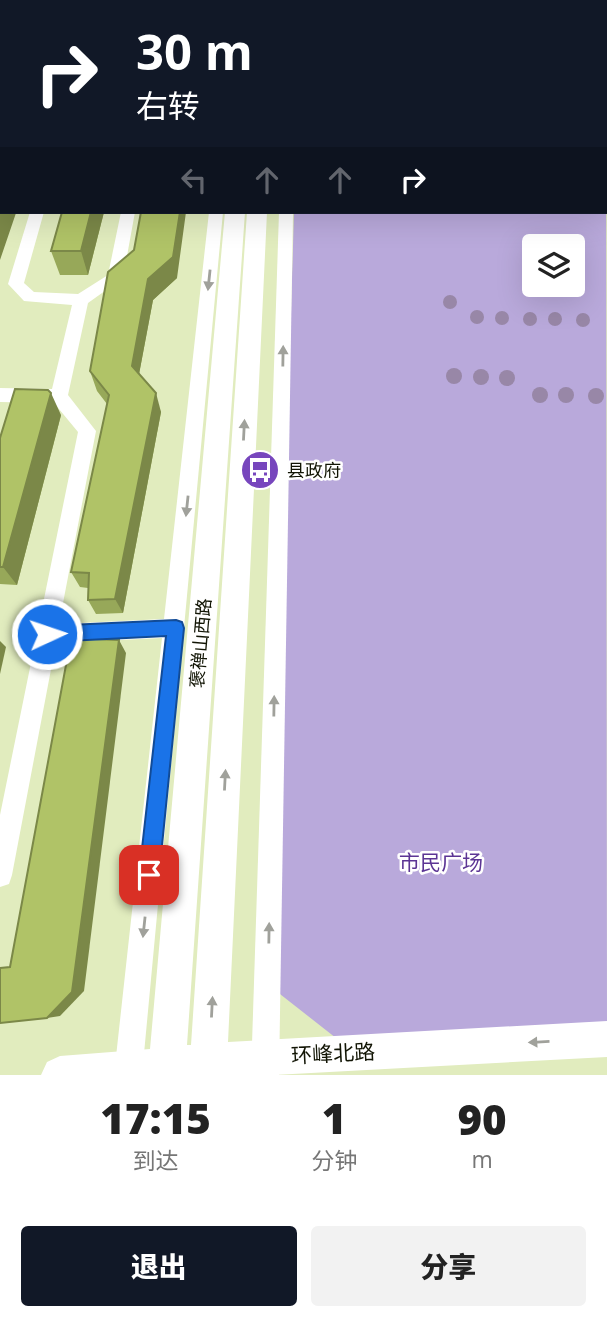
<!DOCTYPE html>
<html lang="zh">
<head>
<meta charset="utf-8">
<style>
  :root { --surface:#fff; --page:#f2f2f2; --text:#222; --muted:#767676; --accent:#111827 }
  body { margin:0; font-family:"Open Sans","Noto Sans SC",sans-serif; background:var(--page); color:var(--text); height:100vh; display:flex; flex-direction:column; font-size:26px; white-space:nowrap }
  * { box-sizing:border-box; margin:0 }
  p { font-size:23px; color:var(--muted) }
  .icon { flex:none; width:38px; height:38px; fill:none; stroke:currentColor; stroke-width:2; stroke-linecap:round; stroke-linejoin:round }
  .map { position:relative; height:1075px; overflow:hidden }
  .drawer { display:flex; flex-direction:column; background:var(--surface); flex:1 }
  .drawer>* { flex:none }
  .banner { position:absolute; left:0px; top:0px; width:607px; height:214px; box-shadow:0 7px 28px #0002; background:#111827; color:#fff; overflow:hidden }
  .buttons { position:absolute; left:522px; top:234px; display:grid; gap:14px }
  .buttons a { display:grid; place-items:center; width:63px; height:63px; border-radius:7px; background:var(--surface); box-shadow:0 7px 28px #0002; font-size:35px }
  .pin { position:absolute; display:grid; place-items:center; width:60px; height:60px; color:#fff; margin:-30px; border-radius:14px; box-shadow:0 4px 10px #0006 }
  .me { position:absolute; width:77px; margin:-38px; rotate:87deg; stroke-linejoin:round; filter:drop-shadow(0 0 5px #0008) }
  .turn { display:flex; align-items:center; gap:24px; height:147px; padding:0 21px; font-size:32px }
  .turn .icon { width:91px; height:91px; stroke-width:2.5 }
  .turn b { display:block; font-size:49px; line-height:60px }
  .lanes { display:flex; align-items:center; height:66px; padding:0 21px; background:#0003; justify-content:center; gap:35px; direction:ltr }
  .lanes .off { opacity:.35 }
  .eta { display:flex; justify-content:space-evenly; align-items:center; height:119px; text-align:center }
  .eta b { font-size:42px; font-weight:800; line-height:49px }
  .button { display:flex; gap:14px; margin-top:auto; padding:14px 21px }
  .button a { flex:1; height:80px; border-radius:7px; background:var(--accent); color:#fff; font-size:28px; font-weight:800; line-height:80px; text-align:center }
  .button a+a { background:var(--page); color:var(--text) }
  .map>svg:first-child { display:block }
  .green { fill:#b9a9db; fill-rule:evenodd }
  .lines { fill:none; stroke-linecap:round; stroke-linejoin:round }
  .stream { stroke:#53d6be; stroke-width:4.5 }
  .street { fill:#fff; fill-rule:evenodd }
  .secondary { fill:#fff; fill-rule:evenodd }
  .primary { fill:#fff; fill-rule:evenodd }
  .tree { fill:#9887a7 }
  .wall { fill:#97a859 }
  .shaded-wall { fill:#7b8848 }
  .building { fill:#b0c367; stroke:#7b8848; stroke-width:2 }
  .oneway { fill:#a0a19b }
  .route { fill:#1a73e8; stroke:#114b97; stroke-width:2 }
  .labels { text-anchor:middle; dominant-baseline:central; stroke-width:5; stroke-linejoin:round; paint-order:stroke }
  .poi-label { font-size:18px; fill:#121505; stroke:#fff; text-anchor:start }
  .street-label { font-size:18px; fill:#121505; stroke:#fff }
  .near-park-label { font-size:21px; fill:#5c3594; stroke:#fff }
  .near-street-label { font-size:21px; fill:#121505; stroke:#fff }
</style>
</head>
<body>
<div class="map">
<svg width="607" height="1075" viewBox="0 0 607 1075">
  <rect width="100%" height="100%" fill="#e1ecbe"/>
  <path class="green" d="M606,48l1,974 -271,16 -65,-51 23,-775h312zM534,247h38v38h-38z"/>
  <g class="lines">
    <polyline class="stream" points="97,0 102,2"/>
    <g class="street">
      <polygon points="201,0 219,0 220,2 203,2"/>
      <polygon points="386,0 412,0 413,2 388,2"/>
      <rect x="606" y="12" width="1" height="6"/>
      <polygon points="606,37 607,37 607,45 606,44"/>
      <rect x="0" y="101" width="2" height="8"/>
      <polygon points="30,212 44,212 24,283 34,292 78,294 108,275 121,212 135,212 123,278 88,303 68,395 96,431 59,624 164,619 209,212 223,212 142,1075 114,1075 162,638 56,643 12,875 9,884 0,887 0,815 78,432 54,403 0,402 0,388 52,389 72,305 24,301 8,284"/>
      <polygon points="279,212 293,212 279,1075 251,1075"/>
    </g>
    <g class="secondary">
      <rect x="287" y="0" width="16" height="2"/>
      <polygon points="225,212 245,212 187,1045 191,1045 247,212 267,212 228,1042 607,1021 607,1057 274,1075 41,1075 47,1062 60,1056 150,1049"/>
    </g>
    <g class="primary">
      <polygon points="253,0 281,0 283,2 255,2"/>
      <polygon points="302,0 330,0 332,2 304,2"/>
      <rect x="606" y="25" width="1" height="10"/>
    </g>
  </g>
  <g class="tree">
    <circle cx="450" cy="302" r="7"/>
    <circle cx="477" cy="317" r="7"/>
    <circle cx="502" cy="318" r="7"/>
    <circle cx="530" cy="319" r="7"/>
    <circle cx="555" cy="319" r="7"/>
    <circle cx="583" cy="320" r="7"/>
    <circle cx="454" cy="376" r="8"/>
    <circle cx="481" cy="377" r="8"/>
    <circle cx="507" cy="378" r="8"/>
    <circle cx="540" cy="395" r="8"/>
    <circle cx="566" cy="395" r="8"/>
    <circle cx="596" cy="396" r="8"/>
  </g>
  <g class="wall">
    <polygon points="571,0 602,0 597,2 571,2"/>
    <rect x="0" y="13" width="2" height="81"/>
    <polygon points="62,212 104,212 88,275 60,275 51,251"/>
    <polygon points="108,272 177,278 153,300 139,374 161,412 123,613 96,614 88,600 88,588 80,587 71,572 107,404 97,391 90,371"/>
    <polygon points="61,415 17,585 0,584 0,438"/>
  </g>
  <g class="shaded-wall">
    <polygon points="2,204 2,212 16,212 16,213 0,260 0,209"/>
    <polygon points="91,212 104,212 88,275 81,251"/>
    <polygon points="180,212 186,212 177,278 153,300 137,385 132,366 148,279"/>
    <polygon points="51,393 61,415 17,585 3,567"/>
    <polygon points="156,393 161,412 123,613 115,599"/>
    <polygon points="119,640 126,653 84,991 60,1016 47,1018"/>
    <polygon points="0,641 6,647 0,674"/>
  </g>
  <g class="building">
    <rect x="0" y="13" width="2" height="57"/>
    <polygon points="2,121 2,204 0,209 0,125"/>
    <polygon points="62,212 91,212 81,251 51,251"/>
    <polygon points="141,212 180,212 173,257 148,279 132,366 156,393 115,599 88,600 89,573 71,572 109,395 90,371 108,272 134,250"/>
    <polygon points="15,389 48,390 51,393 3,567 0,567 0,438"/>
    <polygon points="71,638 119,640 72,992 47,1018 0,1023 0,968 10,967"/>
  </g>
  <defs><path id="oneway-solid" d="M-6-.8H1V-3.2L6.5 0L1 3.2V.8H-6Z" transform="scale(1.75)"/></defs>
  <g class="oneway">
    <use href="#oneway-solid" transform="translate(209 280) rotate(96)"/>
    <use href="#oneway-solid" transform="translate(283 356) rotate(-89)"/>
    <use href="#oneway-solid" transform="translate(244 430) rotate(-87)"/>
    <use href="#oneway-solid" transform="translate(187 506) rotate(96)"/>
    <use href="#oneway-solid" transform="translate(274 706) rotate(-89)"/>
    <use href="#oneway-solid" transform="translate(225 780) rotate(-87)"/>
    <use href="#oneway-solid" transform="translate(144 927) rotate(96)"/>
    <use href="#oneway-solid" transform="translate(269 933) rotate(-89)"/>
    <use href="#oneway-solid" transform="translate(212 1007) rotate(-87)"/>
    <use href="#oneway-solid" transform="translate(539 1042) rotate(177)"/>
  </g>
  <polygon class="route" points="176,620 182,622 184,628 159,875 156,882 149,885 142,882 139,875 166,636 47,642 41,639 39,634 41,628 47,626"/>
  <defs>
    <symbol id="bus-disc" viewBox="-11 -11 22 22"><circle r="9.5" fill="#7746bd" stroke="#fff"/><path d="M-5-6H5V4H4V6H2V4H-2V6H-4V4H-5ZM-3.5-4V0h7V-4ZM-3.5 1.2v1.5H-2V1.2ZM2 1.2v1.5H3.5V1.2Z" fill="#fff"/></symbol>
  </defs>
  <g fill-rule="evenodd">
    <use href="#bus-disc" x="238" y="448" width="44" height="44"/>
  </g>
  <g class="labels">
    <g class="poi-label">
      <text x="287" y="470">县政府</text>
    </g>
    <g class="street-label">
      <text transform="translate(200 643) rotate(-85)">褒禅山西路</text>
    </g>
    <g class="near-park-label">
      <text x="441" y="862">市民广场</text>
    </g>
    <g class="near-street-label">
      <text transform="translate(333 1053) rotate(-3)">环峰北路</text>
    </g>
  </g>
</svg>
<div class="buttons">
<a><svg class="icon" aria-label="layers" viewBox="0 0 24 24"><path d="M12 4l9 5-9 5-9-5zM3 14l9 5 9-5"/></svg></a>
</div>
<div class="pin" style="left:149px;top:875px;background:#d93025"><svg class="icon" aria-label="arrive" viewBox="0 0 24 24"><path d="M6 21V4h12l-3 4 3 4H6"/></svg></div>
<svg class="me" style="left:47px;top:634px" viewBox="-20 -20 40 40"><circle r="17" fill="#1a73e8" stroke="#fff" stroke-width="3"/><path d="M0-11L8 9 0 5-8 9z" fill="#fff"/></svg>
<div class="banner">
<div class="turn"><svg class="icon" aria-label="right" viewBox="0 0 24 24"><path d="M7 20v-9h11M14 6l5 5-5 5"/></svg><div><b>30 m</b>右转</div></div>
<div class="lanes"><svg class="icon off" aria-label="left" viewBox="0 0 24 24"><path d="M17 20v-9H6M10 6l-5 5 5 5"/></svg><svg class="icon off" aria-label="ahead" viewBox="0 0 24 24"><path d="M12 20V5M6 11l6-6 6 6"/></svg><svg class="icon off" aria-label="ahead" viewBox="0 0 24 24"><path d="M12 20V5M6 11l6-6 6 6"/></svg><svg class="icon" aria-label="right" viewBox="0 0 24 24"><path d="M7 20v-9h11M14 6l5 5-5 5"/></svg></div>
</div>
</div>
<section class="drawer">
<div class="eta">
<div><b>17:15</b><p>到达</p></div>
<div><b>1</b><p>分钟</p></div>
<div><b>90</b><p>m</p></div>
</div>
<div class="button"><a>退出</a><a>分享</a></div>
</section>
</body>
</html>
